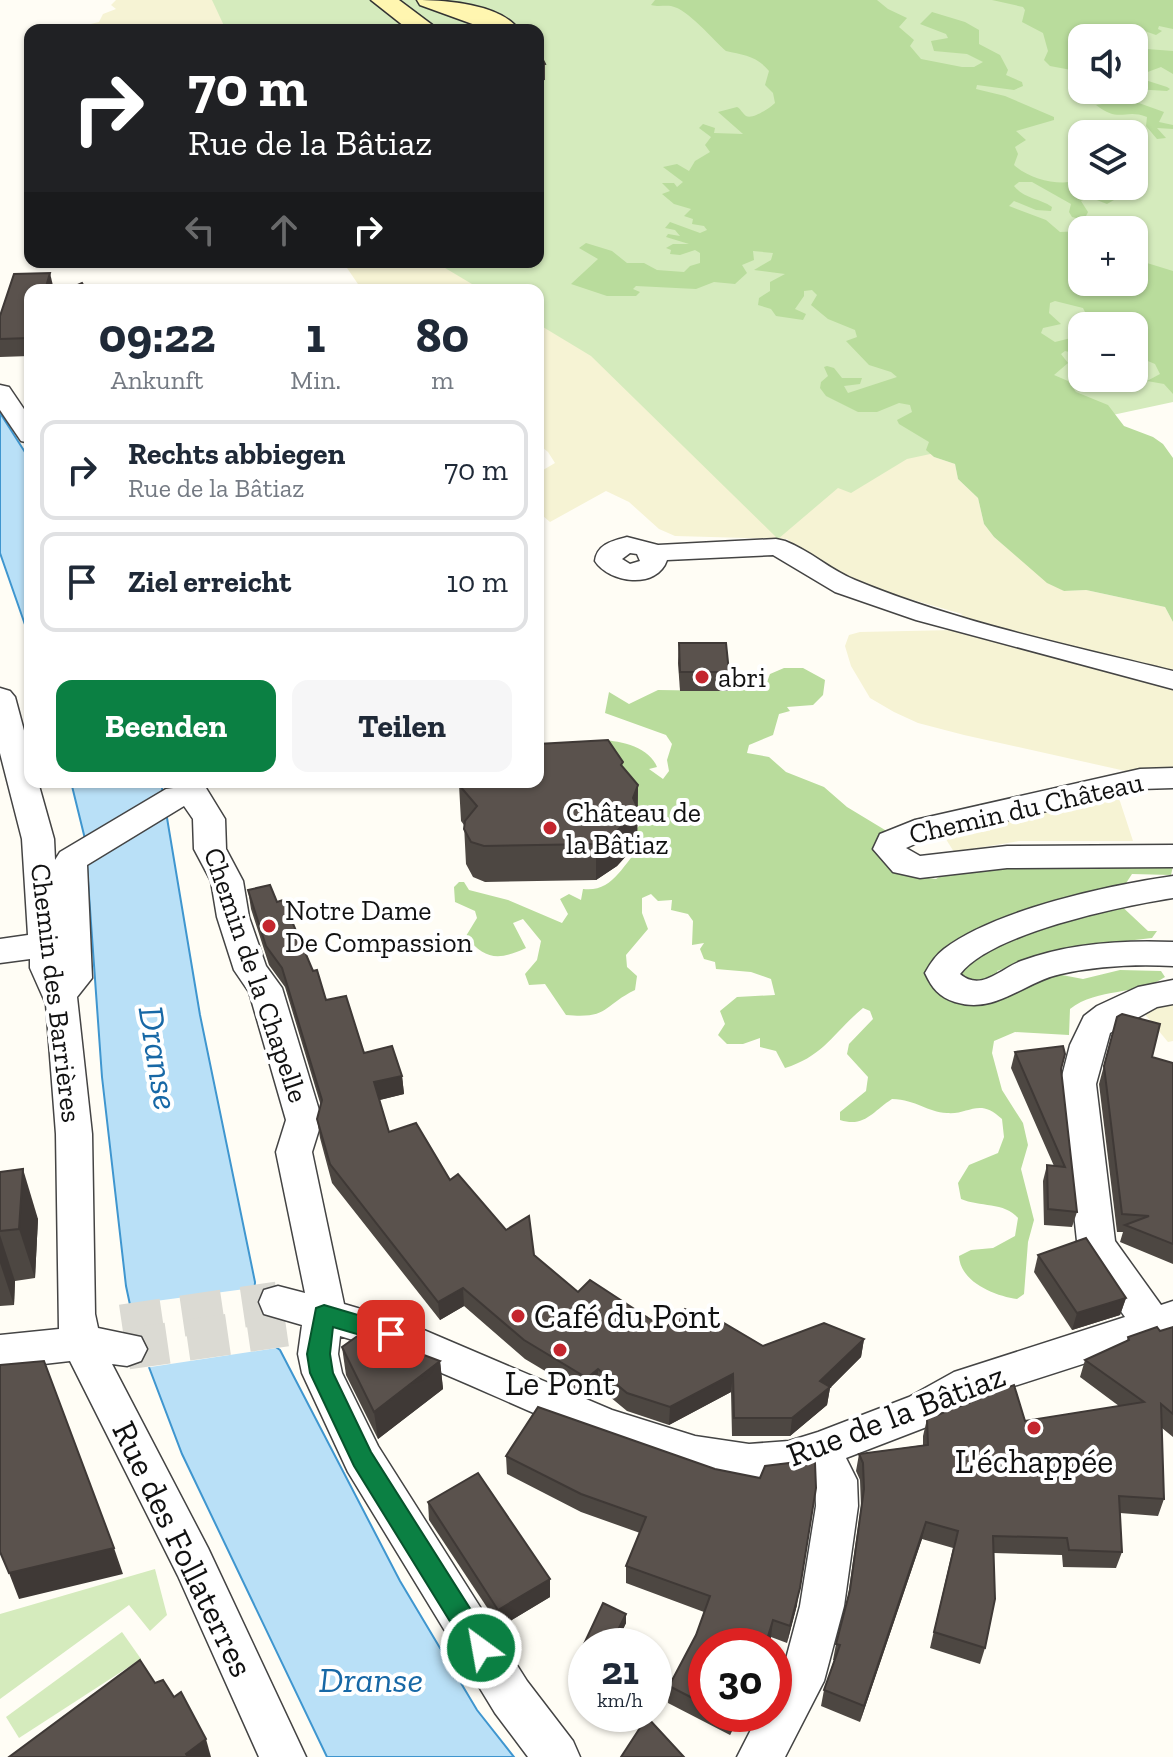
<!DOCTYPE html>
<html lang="de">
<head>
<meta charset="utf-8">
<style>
  :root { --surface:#fff; --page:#f6f6f7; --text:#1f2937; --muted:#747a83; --line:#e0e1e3; --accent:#0b8043 }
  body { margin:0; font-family:"Zilla Slab",serif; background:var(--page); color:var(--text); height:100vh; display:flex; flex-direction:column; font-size:30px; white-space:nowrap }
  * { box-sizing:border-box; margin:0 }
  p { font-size:26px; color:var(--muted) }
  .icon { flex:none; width:44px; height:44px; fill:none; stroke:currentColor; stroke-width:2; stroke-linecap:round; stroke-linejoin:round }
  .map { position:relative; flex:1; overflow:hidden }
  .sheet { position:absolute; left:24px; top:284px; width:520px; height:504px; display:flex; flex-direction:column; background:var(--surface); border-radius:16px; box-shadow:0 2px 6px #0004 }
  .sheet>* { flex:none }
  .banner { position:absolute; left:24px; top:24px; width:520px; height:244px; border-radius:16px; box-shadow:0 2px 6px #0004; background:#202124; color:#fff; overflow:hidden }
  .fabs { position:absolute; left:1068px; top:24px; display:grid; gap:16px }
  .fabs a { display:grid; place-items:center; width:80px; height:80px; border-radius:16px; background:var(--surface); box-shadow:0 2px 6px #0004; font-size:40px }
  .speed { position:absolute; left:568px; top:1628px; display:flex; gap:16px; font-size:40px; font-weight:700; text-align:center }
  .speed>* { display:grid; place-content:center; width:104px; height:104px; border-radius:50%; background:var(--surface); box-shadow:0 2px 6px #0004; line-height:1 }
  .speed small { font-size:20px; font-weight:400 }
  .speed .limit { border:12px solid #d22; background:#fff; color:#111 }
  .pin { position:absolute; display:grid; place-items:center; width:68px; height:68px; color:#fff; margin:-34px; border-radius:16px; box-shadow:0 4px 12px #0006 }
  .me { position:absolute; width:88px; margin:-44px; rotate:328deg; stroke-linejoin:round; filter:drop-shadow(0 0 6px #0008) }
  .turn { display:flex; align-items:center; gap:28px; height:168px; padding:0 32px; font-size:36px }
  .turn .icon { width:104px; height:104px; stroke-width:2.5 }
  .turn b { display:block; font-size:56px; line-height:68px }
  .lanes { display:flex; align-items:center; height:76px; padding:0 32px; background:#0003; justify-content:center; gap:40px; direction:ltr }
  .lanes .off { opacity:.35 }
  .eta { display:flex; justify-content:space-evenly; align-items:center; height:136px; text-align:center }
  .eta b { font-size:48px; font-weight:700; line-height:56px }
  .button { display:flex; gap:16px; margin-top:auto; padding:16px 32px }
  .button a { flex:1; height:92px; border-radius:16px; background:var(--accent); color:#fff; font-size:32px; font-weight:700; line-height:92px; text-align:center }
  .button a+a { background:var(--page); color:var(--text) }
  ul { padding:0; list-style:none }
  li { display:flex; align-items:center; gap:24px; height:100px; margin:0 16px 12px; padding:0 16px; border:4px solid var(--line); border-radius:16px }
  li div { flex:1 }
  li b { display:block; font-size:30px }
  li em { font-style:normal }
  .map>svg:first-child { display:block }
  .farmland { fill:#f6f3d4 }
  .green { fill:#d5ebbd; fill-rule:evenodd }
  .forest { fill:#b9dc9c }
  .water { fill:#b9e0f7; stroke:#3f96cf; stroke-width:2 }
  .pier { fill:#fffdf5 }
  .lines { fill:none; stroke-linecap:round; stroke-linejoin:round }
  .minor-tunnel { stroke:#dbdad3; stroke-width:41; stroke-dasharray:41 20; stroke-linecap:butt }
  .minor-casing { stroke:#444; stroke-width:3 }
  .secondary-casing { stroke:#333; stroke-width:3 }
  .minor { fill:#fff; fill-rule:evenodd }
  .secondary { fill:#fff6b0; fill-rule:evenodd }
  .wall { fill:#4d4742 }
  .shaded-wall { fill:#3f3936 }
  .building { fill:#5a524d; stroke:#3f3936; stroke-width:2 }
  .route { fill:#0b8043; stroke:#07532c; stroke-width:2 }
  .poi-dot { fill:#c4262e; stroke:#fff; stroke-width:3 }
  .labels { text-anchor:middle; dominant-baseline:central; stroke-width:8; stroke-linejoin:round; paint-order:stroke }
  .poi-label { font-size:28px; fill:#111; stroke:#fff; text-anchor:start }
  .street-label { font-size:28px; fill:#111; stroke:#fff }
  .near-poi-label { font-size:34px; fill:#111; stroke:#fff }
  .near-street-label { font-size:34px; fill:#111; stroke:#fff }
  .near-water-label { font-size:36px; font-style:italic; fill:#1768a6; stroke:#fff }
</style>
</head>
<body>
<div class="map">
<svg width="1173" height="1757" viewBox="0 0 1173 1757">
  <rect width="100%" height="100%" fill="#fffdf5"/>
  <g class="farmland">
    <polygon points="116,0 405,0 384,30 75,30 74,28 99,22 103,14 116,9 111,5"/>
    <polygon points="351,262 422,262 434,268 447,262 538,262 890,405 934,457 955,464 958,479 978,498 984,524 994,537 1035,571 1064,591 1086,590 1165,607 1173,622 1173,771 1139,774 964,735 918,723 894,712 870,698 851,666 845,646 849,635 860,632 954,630 962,614 889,593 819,564 787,539 675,536 659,529 629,502 606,491 550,522 543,516 538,518 538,473 555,463 548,452 538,444 538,290 362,290 345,265"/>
    <polygon points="1116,789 1133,841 1019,841 954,852 944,836"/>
    <polygon points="1173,1003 1173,1041 1168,1042 1143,1012"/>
  </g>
  <g class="green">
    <path d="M212,0h961v402l-266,57 -56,34 -13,-5 -60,51 -187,-183 -53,-32v-34h-56l-47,-28h103v-232h-312zM1082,38h52v52h-52zM1082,134h52v52h-52zM1082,230h52v52h-52zM1082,326h52v52h-52z"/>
    <polygon points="155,1569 167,1615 150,1631 129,1605 0,1699 0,1614"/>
    <polygon points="122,1632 141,1659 19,1738 6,1717"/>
  </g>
  <g class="forest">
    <path d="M655,0h222l11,9 19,9 -8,9 15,13 -4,6 11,13 41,8h12l9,-5 -16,-8 -33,-3 -3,-10 17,-3 -2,-4 -26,-10 12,-12 33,10 14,8v14l21,11 8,15 -2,5 16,7 1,4 -9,4 -37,-5 -1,4 29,7 49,21v3l-38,11 10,9 -11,7 3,7 -4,11c15,13 37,19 56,17l5,-9 7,-2 2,18 23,5 7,6 -7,4 -18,-7 -8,4 7,11 -4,8 -12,-3 -3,-5 2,-8 -39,-22h-13l-5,4c10,13 25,12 38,21l-1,4 -15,-1 -22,-9 -5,5 37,14 14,12 22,-1v51h52v-23l39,12v123l-9,-10 -17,-3 13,-7 -5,-10 -12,-5 -9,1v-34h-42l-9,-18 -28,-7 -5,2 -1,10 12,11 -18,4 -2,5 14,9 20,-5 7,2v16l-17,-4 -4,3 7,9 -14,12 14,6 8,11 32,13 16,21 29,11 10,7 10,14v164l-8,-15 -79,-17 -22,1 -17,-8 -53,-46 -10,-13 -6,-26 -20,-19 -3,-15 -21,-7 -8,-7 3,-8 -30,-18 -2,-4 15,-8 -2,-7 -11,-2 -22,9h-19l-32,-16 -6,-8 1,-6 7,-6 -4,-9 3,-1 7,2 8,10h20l-2,6 -16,2 4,7 49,-16 -6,-5 -22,-7 -23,-24 11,-4 -2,-7 -27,-11 -17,-14 6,-10 -5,-5 -8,1v5l-9,13 11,5 -3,6 -27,-4 -5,-7 -13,-4 1,-7 11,-7v-9l15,-8 -31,-4 17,-10 2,-7 -20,-2 1,9 -12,5 5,8 -12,11 -21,-2 -18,7 -60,-3 -3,3 7,3 -4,4h-29l-36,-12 27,-25 -19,-11 7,-5 26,8 15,12h17l13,7 27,2 6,-6 10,-3v-10l-5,-3 -15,5 -10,-1 1,-4 -5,-2 7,-4h16l-23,-7 2,-3 12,2 -5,-6 -10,-2 5,-6 30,11 7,-3 -3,-4 -12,-2 1,-5 -9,-3 7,-7 -17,-5 -12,-10 8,-3 -8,-8h12l3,4 6,-5 -20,-15 14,-3 12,7 6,-10 15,-9 -5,-7 6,-8 -12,-9 4,-4 12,4 -1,5 29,1 -25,-22 19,-5c4,2 5,6 9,9 7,4 25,-9 29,-13l-2,-10 -8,-8 4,-14c-12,-15 -26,-16 -43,-20 -13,-11 -38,-42 -55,-45 -7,-1 -12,1 -20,-1z"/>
    <polygon points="992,0 1173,0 1173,29 1159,26 1158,29 1162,31 1156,35 1139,29 1127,31 1128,38 1082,38 1082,47 1074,57 1082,62 1082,72 1050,66 1044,60 1048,51 1043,33 1022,22 1025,10 1023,7"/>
    <polygon points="1134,48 1173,51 1173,74 1161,67 1145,73 1142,79 1167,87 1170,89 1167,91 1134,89"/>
    <path d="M1088,90h41l-2,4 9,8 28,10 -5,10 14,3v4l-16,-1 9,10 -9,1 -11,-13 1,-9c-23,-9 -26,7 -51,-12l19,-3v-3z"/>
    <path d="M784,668h19l22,12 -2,15 -10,10 -26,2 3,4 -11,3 -6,21 -24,10 -2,8 22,4 17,15 38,15 23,20 38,23 9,8 18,38 24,3 20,-13h217l-2,9 -39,-1 -17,26 33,31h9l-5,7 -52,6 -61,12 -42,15 2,5 47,-4 37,7 37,-9 41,1 4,6c-28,19 -67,10 -95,32l-1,26 -54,-3 -21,9 -2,12 10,37 21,33 5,22 -7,24 13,51 -6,22 -4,52 -7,5c-22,-3 -57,-17 -58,-43l12,-6 22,-2 22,-12 3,-18c-13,-16 -39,-11 -57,-19l-3,-16 11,-18 29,-12 6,-16 -2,-18c-23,-22 -33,-4 -55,-6 -20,-1 -30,-13 -55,-14 -19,12 -27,29 -52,21v-8l26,-21 2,-14 -21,-23 2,-10 24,-25 -3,-8 -7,-3c-30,25 -39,48 -78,60l-9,-17 -16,-4v-9l-17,6h-16l-9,-9 7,-11 -5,-13 17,-14 38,-2 -4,-16 -20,-7 -35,-3 -1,-7 -11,-3 -4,-10 4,-6 -12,2 1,-24 -5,-7 -17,-4 1,-10 -14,1 -7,-7 -9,4v15l6,16 -22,26 1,12 10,9 -2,14c-33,16 -25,29 -69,25l-21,-31 -16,1 -4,-11 12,-14 4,-19 -18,-22 -10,4 13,25c-26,12 -41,13 -60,-12l11,-18 -2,-7 -20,-9 -1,-15 5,-5h5l5,8 39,10 54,23 6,-9 -8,-15 9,-5 12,6 2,-11c30,4 40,-25 59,-44l-8,-14 8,-8 -4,-14 -40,-57v-12c20,0 51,6 59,27l-8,2 14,10 6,-8 -2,-11 5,-16 -6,-9 -61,-22 4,-21 20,12 29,-14 71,1 38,-9 3,-8z"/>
  </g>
  <g class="water">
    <polygon points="0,413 30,460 30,639 0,553"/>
    <path d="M71,782h90l39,233 55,267c-2,37 -7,46 25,68l120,231 77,129 37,47h-187l-145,-303 -46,-121 -10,-47 -24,-209 -17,-238z"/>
  </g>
  <polygon class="pier" points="259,1287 257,1316 263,1333 283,1347 144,1368 132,1334 126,1305"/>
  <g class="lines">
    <g class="minor-tunnel">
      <polyline points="122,1325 278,1302"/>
      <polyline points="127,1349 286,1326"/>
    </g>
    <defs>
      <g id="minor">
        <polygon points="0,385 9,387 30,418 30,443 21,441 0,410"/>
        <path d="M627,537l31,8 118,-6 9,2c26,10 45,29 70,39 101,42 212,65 318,91v18l-257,-69 -81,-28 -62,-37 -106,5c-10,30 -58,23 -72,1 2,-17 17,-20 32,-24zM630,553l7,1 3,7 -10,3 -8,-5z"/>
        <path d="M0,688l10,3 5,6 15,56v29h8l16,57 1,21 5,-8 106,-63 29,-4 11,3 19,31 1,30 17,32 6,36 17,49 16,22 40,132 -10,32 32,152 61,18 207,88 83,26 54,8 40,-3 29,-9 91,-35 45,-25 171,-55 -33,-46 -15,-30 -17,-157 10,-39 14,-29 13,-10 41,-19 35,-7v24l-16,3 -47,26 -14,51 19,157 46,64 12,-4v34l-193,62 -43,26 -91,35 11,22 1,26 -14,100 -20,75 -39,76h-48l22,-43h15v-27l8,-13 18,-68 16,-100 -1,-26 -4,-9c-20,7 -39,10 -60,10 -33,0 -69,-12 -100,-23 -107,-33 -204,-91 -311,-122l-2,18 4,19 36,73 149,235 46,60 7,16h-52l-33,-44 -147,-241 -46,-99 -4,-19 4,-29 -38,-11 -5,-12 5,-12 14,-4 27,7 -29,-141 10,-32 -37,-128 -15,-22 -17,-53 -6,-36 -17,-32 -1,-30 -9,-13 -97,59 5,113 -15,19 15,137 3,180 3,14 43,9 6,12 -6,12 -14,5 -15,-2 96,184 98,209h-47l-81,-181 -108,-215 -70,8v-34l59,-6 -3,-195 -10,-130 -16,-36v-9l-30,4v-24l28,-4 -6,-96 -22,-86z"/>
        <polygon points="1173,768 1173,788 1140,789 924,840 906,848 920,856 1007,846 1173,845 1173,867 1007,868 920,878 893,872 873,849 880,834 915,820 1140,769"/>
        <path d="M1173,876v22c-52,8 -181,35 -213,76 21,18 40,-5 61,-13 48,-18 101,-21 152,-19v24c-37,-2 -76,0 -112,8 -38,8 -65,41 -106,28 -16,-5 -23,-14 -30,-29 5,-9 11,-18 19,-24 51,-39 165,-64 229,-73z"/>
      </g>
      <g id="secondary">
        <polygon points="371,0 399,0 439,30 409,30"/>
        <path d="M417,0c28,0 84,4 102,30h-30l-69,-25z"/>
      </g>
    </defs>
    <use href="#minor" class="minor-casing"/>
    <use href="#secondary" class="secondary-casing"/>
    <use href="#minor" class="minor"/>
    <use href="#secondary" class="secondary"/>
  </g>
  <g class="wall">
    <polygon points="538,50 545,64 545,80 538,81"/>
    <polygon points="30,290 30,356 0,357 0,316"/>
    <polygon points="679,643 729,672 728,691 680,691 678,663"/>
    <polygon points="623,768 638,785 637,844 617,866 596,880 485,882 473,877 466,864 464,825 461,821 459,785 467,783 467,782 538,782"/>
    <polygon points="248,890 277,902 313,971 326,1000 364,1053 402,1076 404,1094 379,1100 389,1132 450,1180 534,1255 578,1292 665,1329 715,1326 763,1346 864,1339 861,1357 830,1388 827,1405 790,1436 732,1436 731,1392 669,1425 627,1411 598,1387 587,1396 525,1359 464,1306 440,1320 332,1183 320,1138 317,1119 321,1106 285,987 269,965 251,909"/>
    <polygon points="1117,1017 1152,1057 1173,1063 1173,1264 1120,1242 1123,1232 1117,1232 1099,1084"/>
    <polygon points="1015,1052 1061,1069 1077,1212 1072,1227 1044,1225 1043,1181 1047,1165 1054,1166 1011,1068"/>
    <polygon points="0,1172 38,1219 35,1278 15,1281 14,1305 0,1306"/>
    <polygon points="1038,1255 1126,1298 1120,1315 1072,1330 1034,1272"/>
    <polygon points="1173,1327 1173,1437 1162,1428 1164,1499 1158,1516 1120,1513 1122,1552 1116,1568 1063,1567 1062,1555 994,1553 985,1648 980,1664 930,1648 953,1548 922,1539 860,1722 821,1706 824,1690 834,1660 833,1660 836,1644 848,1596 861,1506 860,1480 856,1471 859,1454 923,1445 923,1436 927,1419 1025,1421 1119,1406 1080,1377 1085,1360 1127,1341 1128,1337 1160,1331"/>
    <polygon points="342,1347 440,1361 443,1389 378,1439 346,1375"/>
    <polygon points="538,1407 797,1605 787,1643 771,1637 768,1646 706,1646 706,1714 740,1714 730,1735 668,1703 669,1686 696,1635 704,1612 626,1583 626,1566 640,1533 581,1512 507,1474 506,1456"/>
    <polygon points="428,1502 550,1597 500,1627 429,1520"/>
    <polygon points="603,1603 626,1614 626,1623 615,1646 586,1646 586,1690 570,1683 570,1674"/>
  </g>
  <g class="shaded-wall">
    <polygon points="50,273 54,290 45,290"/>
    <polygon points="638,785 637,844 617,866 596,880 596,844 633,798"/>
    <polygon points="402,1076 404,1094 376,1101 374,1082"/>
    <polygon points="23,1169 38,1219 35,1278 19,1229"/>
    <polygon points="0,1235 15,1281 14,1305 0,1263"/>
    <polygon points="463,1288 464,1306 440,1320 438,1302"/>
    <polygon points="1126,1298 1120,1315 1072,1330 1077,1313"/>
    <polygon points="864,1339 861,1357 830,1388 827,1405 790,1436 792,1418 820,1381"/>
    <polygon points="440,1361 443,1389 378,1439 374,1412"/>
    <polygon points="598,1369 598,1387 587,1396 587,1378"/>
    <polygon points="733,1374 731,1392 669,1425 670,1407"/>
    <polygon points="816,1488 797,1605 787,1643 790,1626"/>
    <polygon points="926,1522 922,1539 860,1722 864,1706"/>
    <polygon points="114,1548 123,1574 19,1599 9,1573"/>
    <polygon points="550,1579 550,1597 500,1627 498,1610"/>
    <polygon points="626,1614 626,1623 615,1646 610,1646"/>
    <polygon points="773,1620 771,1637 768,1646 765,1646"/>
    <polygon points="734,1714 740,1714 730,1735 732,1719"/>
    <polygon points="206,1739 211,1757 187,1757 186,1754"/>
  </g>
  <g class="building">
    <polygon points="538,50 545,64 538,65"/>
    <polygon points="50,273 45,290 30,290 30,338 0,339 0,316 14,274"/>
    <polygon points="82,283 86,290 66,290"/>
    <polygon points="679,643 726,643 729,672 680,672"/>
    <polygon points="608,740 623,762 621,765 638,785 633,798 638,809 617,831 596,844 484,846 471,842 464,829 465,821 477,806 459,785 471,782 538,782 538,744"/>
    <polygon points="270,885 277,902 283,900 313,971 317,970 326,1000 346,996 364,1053 392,1046 402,1076 374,1082 389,1132 416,1123 450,1180 458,1174 506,1230 529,1216 534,1255 578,1292 590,1280 665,1329 685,1309 715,1326 722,1322 763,1346 824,1323 864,1339 820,1381 830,1387 792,1418 734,1418 733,1374 670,1407 627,1393 598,1369 587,1378 524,1340 463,1288 438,1302 330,1164 317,1119 322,1100 282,968 266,946 248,890"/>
    <polygon points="1122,1014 1160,1024 1152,1057 1173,1063 1173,1244 1125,1225 1149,1216 1122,1214 1104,1066 1117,1017"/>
    <polygon points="1063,1046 1065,1054 1061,1069 1077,1212 1048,1209 1047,1165 1065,1167 1015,1052"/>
    <polygon points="23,1169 19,1229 0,1231 0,1172"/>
    <polygon points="1086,1238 1126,1298 1077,1313 1038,1255"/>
    <polygon points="1157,1327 1160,1331 1173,1327 1173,1414 1161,1404 1164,1499 1119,1496 1122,1552 1069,1550 1067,1538 993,1536 995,1599 985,1648 934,1632 958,1531 926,1522 864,1706 824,1690 840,1645 836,1644 850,1590 864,1489 863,1463 859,1454 928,1445 927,1419 1014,1385 1025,1421 1144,1402 1085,1360 1129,1340 1128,1337"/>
    <polygon points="363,1332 440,1361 374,1412 342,1347"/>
    <polygon points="44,1361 114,1548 9,1573 0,1552 0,1365"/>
    <polygon points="538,1407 715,1469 760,1478 765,1466 813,1460 815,1463 816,1488 800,1588 790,1626 773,1620 765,1646 706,1646 706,1705 669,1686 696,1635 710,1596 626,1566 646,1517 581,1494 506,1456"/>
    <polygon points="478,1473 550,1579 498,1610 428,1502"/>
    <polygon points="603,1603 626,1614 610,1646 586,1646 586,1682 570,1674"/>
    <polygon points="140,1660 155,1683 163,1680 174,1697 181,1692 206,1739 186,1754 188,1757 9,1757"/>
    <polygon points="723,1714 734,1714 732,1719"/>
    <polygon points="647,1717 684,1757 621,1757"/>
  </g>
  <polygon class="route" points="324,1305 399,1327 402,1334 399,1341 391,1344 333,1327 330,1354 333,1373 371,1452 490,1640 493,1648 490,1657 481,1661 472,1657 354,1466 310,1373 307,1354 316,1308"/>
  <g class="poi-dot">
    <circle cx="702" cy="677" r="8"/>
    <circle cx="550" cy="828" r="8"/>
    <circle cx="269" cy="926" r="8"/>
    <circle cx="518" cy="1316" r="8"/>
    <circle cx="560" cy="1350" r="8"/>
    <circle cx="1034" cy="1428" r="8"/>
  </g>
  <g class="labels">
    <g class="poi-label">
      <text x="718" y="677">abri</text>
      <text x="566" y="812">Château de<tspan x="566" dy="32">la Bâtiaz</tspan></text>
      <text x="285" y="910">Notre Dame<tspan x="285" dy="32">De Compassion</tspan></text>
    </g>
    <g class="street-label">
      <text transform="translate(1026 808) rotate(-13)">Chemin du Château</text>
      <text transform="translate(256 975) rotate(71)">Chemin de la Chapelle</text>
      <text transform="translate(56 993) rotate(83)">Chemin des Barrières</text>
    </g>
    <g class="near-poi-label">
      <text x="534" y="1316" text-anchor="start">Café du Pont</text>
      <text x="560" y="1383">Le Pont</text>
      <text x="1034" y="1461">L'échappée</text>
    </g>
    <g class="near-street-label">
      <text transform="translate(896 1415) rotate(-21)">Rue de la Bâtiaz</text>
      <text transform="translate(183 1549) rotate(64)">Rue des Follaterres</text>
    </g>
    <g class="near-water-label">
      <text transform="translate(159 1058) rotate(81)">Dranse</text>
      <text x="371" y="1679">Dranse</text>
    </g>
  </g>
</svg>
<div class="fabs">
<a><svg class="icon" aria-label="sound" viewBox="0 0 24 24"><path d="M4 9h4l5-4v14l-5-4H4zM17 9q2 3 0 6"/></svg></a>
<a><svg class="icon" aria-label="layers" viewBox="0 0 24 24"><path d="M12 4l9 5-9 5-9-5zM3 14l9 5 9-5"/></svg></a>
<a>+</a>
<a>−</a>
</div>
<div class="speed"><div>21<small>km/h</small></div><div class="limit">30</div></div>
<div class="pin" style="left:391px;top:1334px;background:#d93025"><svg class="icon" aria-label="arrive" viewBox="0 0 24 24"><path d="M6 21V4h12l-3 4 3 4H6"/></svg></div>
<svg class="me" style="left:481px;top:1648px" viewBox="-20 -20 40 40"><circle r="17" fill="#0b8043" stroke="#fff" stroke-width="3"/><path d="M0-11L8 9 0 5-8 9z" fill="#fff"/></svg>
<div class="banner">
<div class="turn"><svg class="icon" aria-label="right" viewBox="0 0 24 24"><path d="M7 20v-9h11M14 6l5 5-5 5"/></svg><div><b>70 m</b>Rue de la Bâtiaz</div></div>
<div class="lanes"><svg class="icon off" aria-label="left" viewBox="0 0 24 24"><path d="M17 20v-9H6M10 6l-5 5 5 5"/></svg><svg class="icon off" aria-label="ahead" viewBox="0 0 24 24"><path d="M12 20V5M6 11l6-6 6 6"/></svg><svg class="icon" aria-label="right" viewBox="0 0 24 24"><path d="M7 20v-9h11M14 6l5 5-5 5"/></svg></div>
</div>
<section class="sheet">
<div class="eta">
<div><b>09:22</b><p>Ankunft</p></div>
<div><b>1</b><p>Min.</p></div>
<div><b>80</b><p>m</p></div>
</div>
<ul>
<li><svg class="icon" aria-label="right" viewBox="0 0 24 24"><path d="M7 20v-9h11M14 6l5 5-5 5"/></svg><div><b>Rechts abbiegen</b><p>Rue de la Bâtiaz</p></div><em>70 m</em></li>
<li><svg class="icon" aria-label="arrive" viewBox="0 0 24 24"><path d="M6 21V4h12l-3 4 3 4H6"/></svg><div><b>Ziel erreicht</b></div><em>10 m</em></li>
</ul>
<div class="button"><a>Beenden</a><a>Teilen</a></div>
</section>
</div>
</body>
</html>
